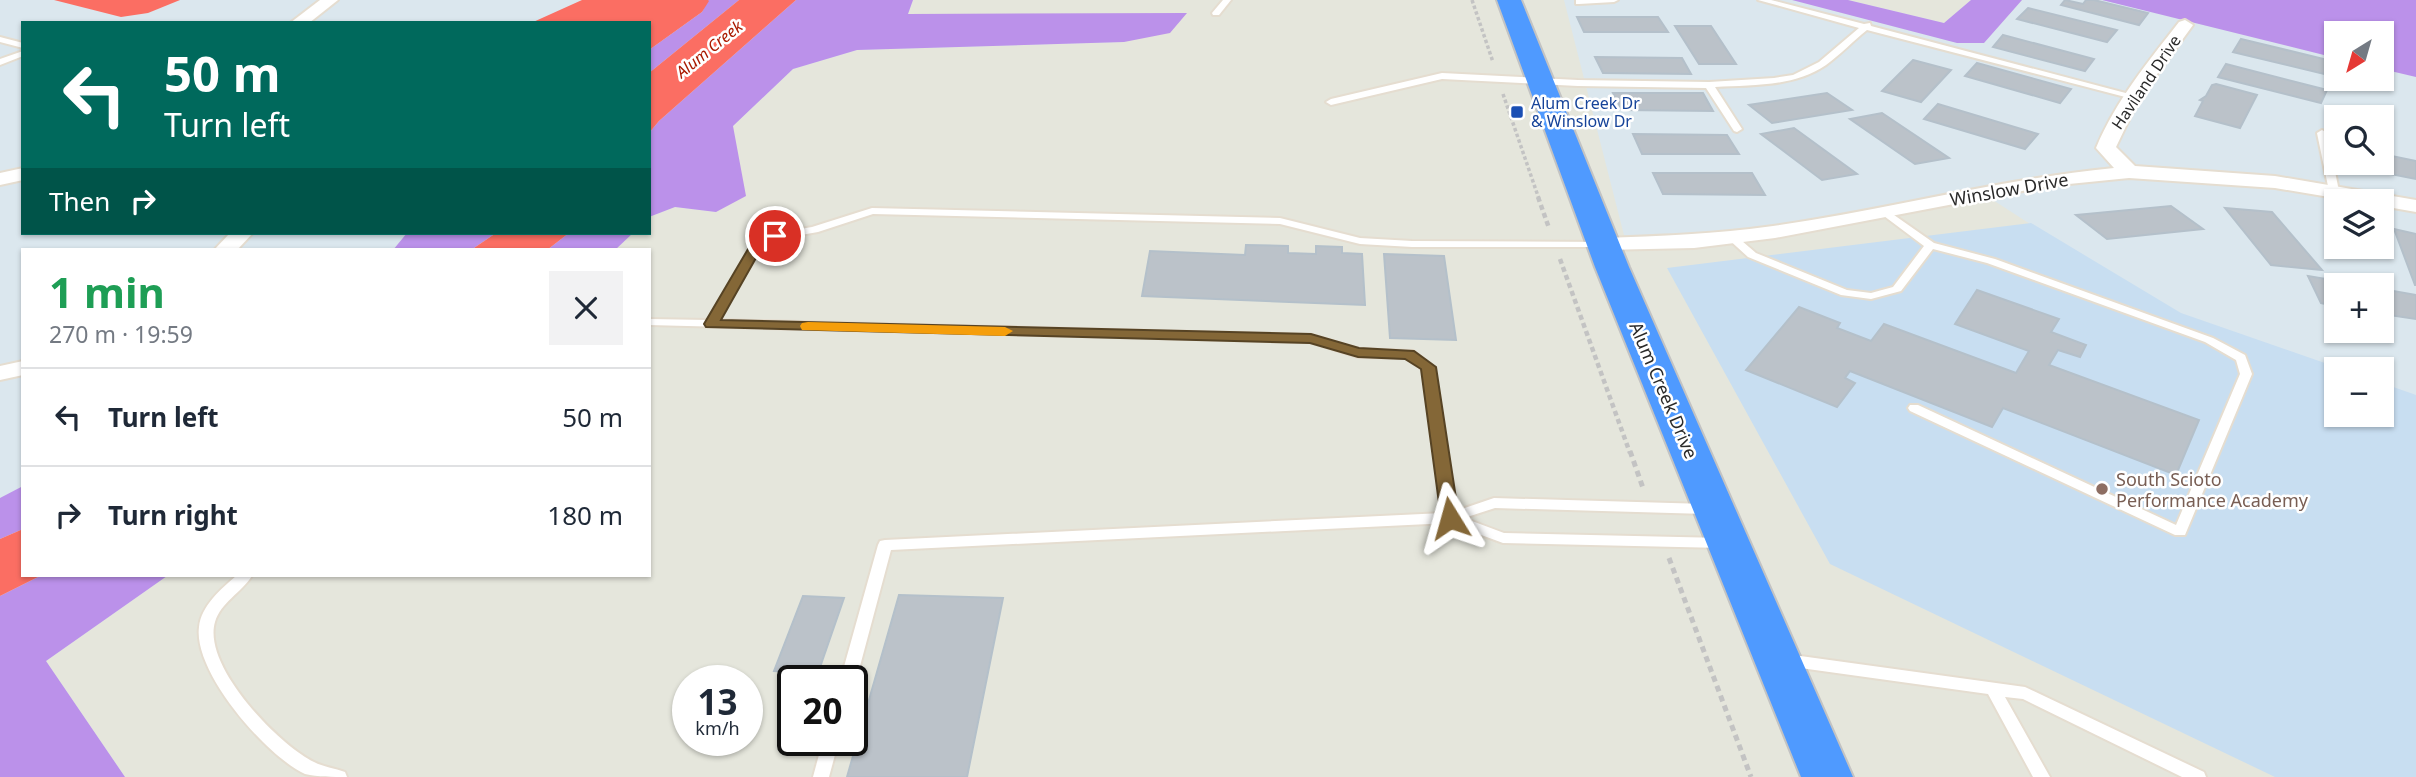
<!DOCTYPE html>
<html lang="en">
<head>
<meta charset="utf-8">
<style>
  :root { --surface:#fff; --page:#f2f2f3; --text:#1f2937; --muted:#747a83; --line:#e0e1e3 }
  body { margin:0; font-family:"Noto Sans",sans-serif; background:var(--page); color:var(--text); height:100vh; display:flex; flex-direction:column; font-size:26px; white-space:nowrap }
  * { box-sizing:border-box; margin:0 }
  p { font-size:23px; color:var(--muted) }
  .icon { flex:none; width:38px; height:38px; fill:none; stroke:currentColor; stroke-width:2; stroke-linecap:round; stroke-linejoin:round }
  .map { position:relative; flex:1; overflow:hidden }
  .side { position:absolute; left:21px; top:248px; width:630px; height:329px; display:flex; flex-direction:column; background:var(--surface); border-radius:0px; box-shadow:0 2px 5px #0004 }
  .side>* { flex:none }
  .hud { position:absolute; left:21px; top:21px; width:630px; height:214px; border-radius:0px; box-shadow:0 2px 5px #0004; background:#00695c; color:#fff; overflow:hidden }
  .needle { width:46px; rotate:217deg }
  .buttons { position:absolute; left:2324px; top:21px; display:grid; gap:14px }
  .buttons a { display:grid; place-items:center; width:70px; height:70px; border-radius:0px; background:var(--surface); box-shadow:0 2px 5px #0004; font-size:35px }
  .speed { position:absolute; left:672px; top:665px; display:flex; gap:14px; font-size:35px; font-weight:700; text-align:center }
  .speed>* { display:grid; place-content:center; width:91px; height:91px; border-radius:50%; background:var(--surface); box-shadow:0 2px 5px #0004; line-height:1 }
  .speed small { font-size:18px; font-weight:400 }
  .speed .limit { border:4px solid #111; border-radius:10px; background:#fff; color:#111 }
  .pin { position:absolute; display:grid; place-items:center; width:60px; height:60px; color:#fff; margin:-30px; border:4px solid #fff; border-radius:50%; box-shadow:0 2px 7px #0007 }
  .me { position:absolute; width:77px; margin:-38px; rotate:352deg; stroke-linejoin:round; filter:drop-shadow(0 0 5px #0008) }
  .turn { display:flex; align-items:center; gap:24px; height:147px; padding:0 28px; font-size:32px }
  .turn .icon { width:91px; height:91px; stroke-width:2.5 }
  .turn b { display:block; font-size:49px; line-height:60px }
  .then { display:flex; align-items:center; height:66px; padding:0 28px; background:#0003; gap:14px; font-size:26px }
  .round { display:grid; place-items:center; flex:none; width:74px; height:74px; border-radius:0px; background:var(--page) }
  .overview { display:flex; align-items:center; justify-content:space-between; height:119px; padding:0 28px }
  h1 { font-size:42px; font-weight:700; line-height:52px; color:#1e9e55 }
  ul { padding:0; list-style:none }
  li { display:flex; align-items:center; gap:21px; height:98px; padding:0 28px; border-top:2px solid var(--line) }
  li div { flex:1 }
  li b { display:block; font-size:26px }
  li em { font-style:normal }
  .map>svg:first-child { display:block }
  .industrial { fill:#e5e6dc; fill-rule:evenodd }
  .education { fill:#c8def1 }
  .green { fill:#bb91ea }
  .water { fill:#fb6e63 }
  .building { fill:#bbc2c9; stroke:#b4c0ca; stroke-width:2 }
  .lines { fill:none; stroke-linecap:round; stroke-linejoin:round }
  .lane-casing { stroke:#e5ddd0; stroke-width:4 }
  .street-casing { stroke:#e5ddd0; stroke-width:4 }
  .primary-casing { stroke:#c3c3c3; stroke-width:4 }
  .path-far2 { stroke:#c3c3c3; stroke-width:3.5; stroke-dasharray:3.5 2.5; stroke-linecap:butt }
  .path-far1 { stroke:#c3c3c3; stroke-width:4.5; stroke-dasharray:5 3.5; stroke-linecap:butt }
  .path { stroke:#c3c3c3; stroke-width:5; stroke-dasharray:6 4.5; stroke-linecap:butt }
  .lane { fill:#fff; fill-rule:evenodd }
  .street { fill:#fff; fill-rule:evenodd }
  .primary { fill:#4f9aff; fill-rule:evenodd }
  .route { fill:#846737; stroke:#564324; stroke-width:2 }
  .slow { fill:#f59e0b }
  .transit-dot { fill:#1a4fb4; stroke:#fff; stroke-width:2.5 }
  .education-dot { fill:#8d6e63; stroke:#fff; stroke-width:2.5 }
  .labels { text-anchor:middle; dominant-baseline:central; stroke-width:5; stroke-linejoin:round; paint-order:stroke }
  .far-water-label { font-size:16px; font-style:italic; fill:#a91a00; stroke:#fff }
  .far-street-label { font-size:16px; fill:#2a2a2a; stroke:#fff }
  .far-transit-label { font-size:16px; fill:#164399; stroke:#fff; text-anchor:start }
  .street-label { font-size:18px; fill:#2a2a2a; stroke:#fff }
  .education-label { font-size:18px; fill:#785e54; stroke:#fff; text-anchor:start }
</style>
</head>
<body>
<div class="map">
<svg width="2416" height="777" viewBox="0 0 2416 777">
  <rect width="100%" height="100%" fill="#dbe7ee"/>
  <g class="industrial">
    <path d="M913,0h651l63,247 194,-19 158,-37 194,125 163,99h46l34,362h-2291l-79,-116 121,-85h482v-326h-34l18,-17h16v-16l26,-10 41,5 17,-86 60,-57 64,-19 267,-8 62,-28h-278zM688,681h59v59h-59zM793,681h59v59h-59z"/>
    <polygon points="1848,0 1971,0 1944,23"/>
  </g>
  <polygon class="education" points="2031,223 2181,313 2342,369 2336,369 2336,415 2382,415 2382,383 2416,395 2416,777 2275,777 1830,564 1667,268"/>
  <g class="green">
    <polygon points="708,0 739,0 649,73 649,50 702,12"/>
    <polygon points="796,0 913,0 908,14 1187,13 1170,33 1124,42 857,50 793,69 733,126 746,196 716,212 675,207 649,217 649,133 659,121"/>
    <polygon points="1792,0 1848,0 1944,23 1971,0 2022,0 1984,43 1957,43"/>
    <polygon points="2102,0 2416,0 2416,77 2382,69 2382,33 2336,33 2336,58"/>
    <polygon points="407,233 496,233 471,250 393,250"/>
    <polygon points="569,233 633,233 615,250 547,250"/>
    <polygon points="23,486 23,529 0,539 0,498"/>
    <polygon points="40,576 167,576 46,661 125,777 0,777 0,596"/>
  </g>
  <g class="water">
    <polygon points="54,0 180,0 148,13 121,17"/>
    <polygon points="582,0 708,0 709,1 702,12 649,50 649,23 531,23"/>
    <polygon points="739,0 796,0 659,121 649,133 649,73"/>
    <polygon points="496,233 569,233 547,250 471,250"/>
    <polygon points="23,529 23,576 40,576 0,596 0,539"/>
  </g>
  <g class="building">
    <polygon points="2065,0 2083,4 2086,0 2094,0 2148,13 2139,25 2061,5"/>
    <polygon points="2028,8 2117,30 2107,42 2017,19"/>
    <polygon points="1577,17 1658,17 1668,32 1584,32"/>
    <polygon points="1675,26 1711,26 1736,64 1699,64"/>
    <polygon points="2003,35 2094,59 2085,71 1993,47"/>
    <polygon points="2241,39 2336,62 2336,70 2333,76 2233,52"/>
    <polygon points="1595,57 1682,58 1691,74 1603,73"/>
    <polygon points="1913,60 1951,70 1921,102 1882,91"/>
    <polygon points="1977,63 2071,89 2060,103 1965,76"/>
    <polygon points="2226,64 2327,90 2321,103 2218,77"/>
    <polygon points="2216,84 2257,95 2240,128 2195,116 2203,101 2200,100 2206,96 2212,85"/>
    <polygon points="1613,93 1703,93 1713,111 1622,110"/>
    <polygon points="1827,93 1852,110 1772,123 1749,105"/>
    <polygon points="1938,104 2038,134 2025,149 1924,119"/>
    <polygon points="1882,113 1949,158 1915,164 1850,119"/>
    <polygon points="1794,128 1857,174 1822,180 1761,134"/>
    <polygon points="1633,134 1727,135 1739,154 1642,154"/>
    <polygon points="2382,154 2416,161 2416,179 2385,173"/>
    <polygon points="1653,173 1752,173 1765,195 1663,194"/>
    <polygon points="2171,206 2203,229 2107,239 2076,215"/>
    <polygon points="2225,208 2272,212 2322,270 2271,265"/>
    <polygon points="2394,229 2416,234 2416,285 2415,285"/>
    <polygon points="1246,245 1288,246 1288,253 1316,254 1316,246 1342,247 1342,253 1362,254 1365,305 1142,296 1150,251 1245,255"/>
    <polygon points="1384,254 1444,256 1456,340 1390,338"/>
    <polygon points="2308,276 2361,285 2336,285 2336,306 2321,303"/>
    <polygon points="2382,289 2416,295 2416,319 2382,314"/>
    <polygon points="1977,290 2059,319 2051,332 2086,345 2080,357 2058,350 2049,365 2199,420 2176,475 2003,408 1992,427 1850,371 1845,378 1855,383 1837,407 1746,370 1799,307 1840,323 1837,328 1871,341 1884,324 2016,373 2029,351 1955,324"/>
    <polygon points="899,595 1003,598 967,777 847,777"/>
    <polygon points="803,596 844,598 818,673 774,671"/>
  </g>
  <g class="lines">
    <defs>
      <g id="lane">
        <polygon points="1223,0 1231,0 1219,15 1213,15 1212,13"/>
        <polygon points="1576,0 1618,0 1614,2 1579,4 1576,4"/>
        <path d="M1758,0h13l93,24 6,-1 1,3 266,70 -4,3 -266,-69c-14,11 -27,25 -41,35 -32,22 -74,20 -111,22l27,42 -5,3 -3,-1 -28,-43 -128,-2 -136,-7 -111,26 -5,-3 5,-3 111,-26 136,7 131,2 65,-4 19,-3 26,-13 40,-34z"/>
        <polygon points="0,37 23,43 23,48 0,42"/>
        <polygon points="23,51 23,56 0,65 0,59"/>
        <polygon points="2322,130 2327,133 2339,191 2334,194 2329,191 2317,133"/>
        <polygon points="872,208 1280,218 1360,238 1412,241 1607,242 1608,244 1607,246 1603,247 1412,247 1360,244 1280,224 873,214 818,232 778,239 760,249 719,320 1311,335 1359,349 1413,351 1434,367 1456,511 1494,498 1706,504 1711,506 1713,509 1711,512 1706,514 1495,508 1464,518 1504,533 1723,538 1728,539 1730,543 1728,547 1723,548 1503,543 1449,523 891,550 856,681 852,686 852,681 840,681 878,545 880,541 885,540 1443,513 1422,369 1406,358 1358,357 1310,342 649,325 649,319 708,320 752,245 771,234 812,227"/>
        <polygon points="1884,208 1934,243 1995,259 2213,338 2245,355 2252,374 2185,535 2175,535 1910,411 1908,408 1910,405 1918,405 2176,525 2240,374 2236,360 2205,342 1987,263 1933,249 1901,291 1871,299 1841,295 1748,257 1726,237 1731,234 1735,235 1756,253 1847,290 1871,293 1893,287 1924,246 1880,213 1879,211"/>
        <path d="M236,576h16c-11,17 -31,26 -37,46 -13,44 63,122 99,140 9,5 21,6 31,10l2,5c-14,0 -29,0 -42,-3 -39,-18 -112,-102 -106,-147 2,-21 22,-38 37,-51z"/>
        <polygon points="1786,654 2025,687 2204,772 2206,777 2182,777 2023,699 2005,697 2050,777 2033,777 1988,694 1786,666 1781,664 1778,660 1781,656"/>
        <polygon points="823,740 839,740 829,777 813,777"/>
      </g>
      <g id="street">
        <polygon points="320,0 338,0 309,23 290,23"/>
        <path d="M2185,20l8,5 -54,74 -23,48 19,19 140,10 141,24v12l-34,-6v-5h-29l-78,-13 -146,-10 -80,8 -274,52 -81,10 -91,2 -8,-1 -3,-5 3,-5 8,-1c57,-2 113,-4 170,-12 114,-16 226,-47 341,-58l-18,-20c20,-48 52,-86 83,-126z"/>
        <polygon points="23,168 23,180 0,185 0,173"/>
        <polygon points="230,233 253,233 237,250 214,250"/>
        <polygon points="23,361 23,375 0,380 0,366"/>
      </g>
      <polygon id="primary" points="1497,0 1521,0 1629,267 1853,777 1801,777 1595,267"/>
    </defs>
    <use href="#lane" class="lane-casing"/>
    <use href="#street" class="street-casing"/>
    <use href="#primary" class="primary-casing"/>
    <g class="path-far2">
      <polyline points="1472,0 1493,62"/>
      <polyline points="1503,94 1539,199"/>
    </g>
    <g class="path-far1">
      <polyline points="1538,197 1549,228"/>
      <polyline points="1560,259 1630,453"/>
    </g>
    <g class="path">
      <polyline points="1630,451 1643,488"/>
      <polyline points="1669,558 1751,777"/>
    </g>
    <use href="#lane" class="lane"/>
    <use href="#street" class="street"/>
    <use href="#primary" class="primary"/>
  </g>
  <polygon class="route" points="775,232 782,236 761,249 721,320 1311,334 1359,348 1414,351 1436,367 1459,518 1456,523 1444,523 1441,518 1421,369 1405,359 1358,357 1310,343 706,327 704,324 751,244"/>
  <polygon class="slow" points="808,322 1005,327 1013,331 1005,336 802,330 800,326 802,323"/>
  <rect class="transit-dot" x="1510" y="105" width="14" height="14" rx="3.5"/>
  <circle class="education-dot" cx="2102" cy="489" r="7"/>
  <g class="labels">
    <g class="far-water-label">
      <text transform="translate(709 49) rotate(-39)">Alum Creek</text>
    </g>
    <g class="far-street-label">
      <text transform="translate(2146 82) rotate(-56)">Haviland Drive</text>
    </g>
    <g class="far-transit-label">
      <text x="1531" y="103">Alum Creek Dr<tspan x="1531" dy="18">&amp; Winslow Dr</tspan></text>
    </g>
    <g class="street-label">
      <text transform="translate(2009 189) rotate(-10)">Winslow Drive</text>
      <text transform="translate(1664 390) rotate(67)">Alum Creek Drive</text>
    </g>
    <g class="education-label">
      <text x="2116" y="479">South Scioto<tspan x="2116" dy="21">Performance Academy</tspan></text>
    </g>
  </g>
</svg>
<div class="buttons">
<a><svg class="needle" viewBox="-14 -14 28 28"><path d="M0-13l5 13h-10z" fill="#e53935"/><path d="M0 13l5-13h-10z" fill="#747a83"/></svg></a>
<a><svg class="icon" aria-label="search" viewBox="0 0 24 24"><circle cx="10" cy="10" r="6"/><path d="M15 15l6 6"/></svg></a>
<a><svg class="icon" aria-label="layers" viewBox="0 0 24 24"><path d="M12 4l9 5-9 5-9-5zM3 14l9 5 9-5"/></svg></a>
<a>+</a>
<a>−</a>
</div>
<div class="speed"><div>13<small>km/h</small></div><div class="limit">20</div></div>
<div class="pin" style="left:775px;top:236px;background:#d93025"><svg class="icon" aria-label="arrive" viewBox="0 0 24 24"><path d="M6 21V4h12l-3 4 3 4H6"/></svg></div>
<svg class="me" style="left:1450px;top:518px" viewBox="-20 -20 40 40"><path d="M0-17L14 15 0 8-14 15z" fill="#846737" stroke="#fff" stroke-width="4"/></svg>
<div class="hud">
<div class="turn"><svg class="icon" aria-label="left" viewBox="0 0 24 24"><path d="M17 20v-9H6M10 6l-5 5 5 5"/></svg><div><b>50 m</b>Turn left</div></div>
<div class="then">Then<svg class="icon" aria-label="right" viewBox="0 0 24 24"><path d="M7 20v-9h11M14 6l5 5-5 5"/></svg></div>
</div>
<section class="side">
<div class="overview"><div><h1>1 min</h1><p>270 m · 19:59</p></div><a class="round"><svg class="icon" aria-label="close" viewBox="0 0 24 24"><path d="M6 6l12 12M18 6L6 18"/></svg></a></div>
<ul>
<li><svg class="icon" aria-label="left" viewBox="0 0 24 24"><path d="M17 20v-9H6M10 6l-5 5 5 5"/></svg><div><b>Turn left</b></div><em>50 m</em></li>
<li><svg class="icon" aria-label="right" viewBox="0 0 24 24"><path d="M7 20v-9h11M14 6l5 5-5 5"/></svg><div><b>Turn right</b></div><em>180 m</em></li>
</ul>
</section>
</div>
</body>
</html>
